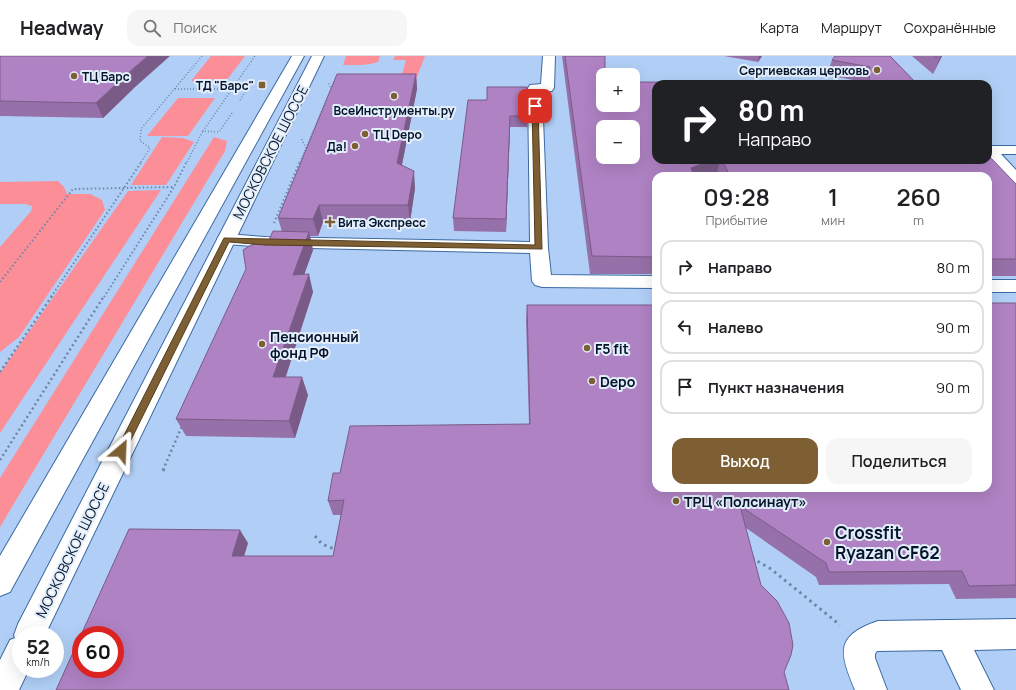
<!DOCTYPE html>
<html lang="ru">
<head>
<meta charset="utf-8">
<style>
  :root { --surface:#fff; --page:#f6f6f6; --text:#202124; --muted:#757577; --line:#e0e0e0; --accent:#7d5f33 }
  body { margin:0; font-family:Manrope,sans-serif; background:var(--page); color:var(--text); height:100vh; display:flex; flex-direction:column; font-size:15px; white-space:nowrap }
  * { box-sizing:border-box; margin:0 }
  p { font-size:13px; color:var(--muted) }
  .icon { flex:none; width:22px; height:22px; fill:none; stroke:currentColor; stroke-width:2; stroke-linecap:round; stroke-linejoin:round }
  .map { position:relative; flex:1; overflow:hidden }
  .drawer { position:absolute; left:652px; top:116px; width:340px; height:320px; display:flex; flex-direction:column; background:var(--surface); border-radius:12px; box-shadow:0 4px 16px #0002 }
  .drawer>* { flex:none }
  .banner { position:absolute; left:652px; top:24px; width:340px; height:84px; border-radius:12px; box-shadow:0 4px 16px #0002; background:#202124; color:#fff; overflow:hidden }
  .tools { position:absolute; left:596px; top:12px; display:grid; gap:8px }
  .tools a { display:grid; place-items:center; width:44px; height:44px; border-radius:8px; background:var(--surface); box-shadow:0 4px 16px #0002; font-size:20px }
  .speed { position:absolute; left:12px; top:570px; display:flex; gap:8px; font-size:20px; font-weight:700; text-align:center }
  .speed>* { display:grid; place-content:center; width:52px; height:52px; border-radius:50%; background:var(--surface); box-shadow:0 4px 16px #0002; line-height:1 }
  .speed small { font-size:10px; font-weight:400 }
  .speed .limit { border:6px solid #d22; background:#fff; color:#111 }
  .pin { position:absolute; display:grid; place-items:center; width:34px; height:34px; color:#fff; margin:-17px; border-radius:8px; box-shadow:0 2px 6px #0006 }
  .me { position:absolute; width:44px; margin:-22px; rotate:26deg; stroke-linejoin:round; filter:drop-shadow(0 0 3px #0008) }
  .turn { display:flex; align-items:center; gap:14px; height:84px; padding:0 20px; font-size:18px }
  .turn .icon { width:52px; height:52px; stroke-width:2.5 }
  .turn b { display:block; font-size:28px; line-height:34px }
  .eta { display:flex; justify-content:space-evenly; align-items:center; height:68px; text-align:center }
  .eta b { font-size:24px; font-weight:600; line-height:28px }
  .cta { display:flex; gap:8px; margin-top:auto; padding:8px 20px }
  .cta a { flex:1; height:46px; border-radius:12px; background:var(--accent); color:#fff; font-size:16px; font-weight:600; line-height:46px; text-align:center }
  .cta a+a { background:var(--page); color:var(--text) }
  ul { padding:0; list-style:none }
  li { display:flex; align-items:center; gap:12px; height:54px; margin:0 8px 6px; padding:0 12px; border:2px solid var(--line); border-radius:12px }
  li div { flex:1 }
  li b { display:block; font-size:15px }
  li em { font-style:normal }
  header { display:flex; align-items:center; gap:24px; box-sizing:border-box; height:56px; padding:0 20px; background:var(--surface); border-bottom:1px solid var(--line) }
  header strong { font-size:19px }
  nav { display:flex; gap:22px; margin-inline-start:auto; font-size:14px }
  .search { width:280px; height:36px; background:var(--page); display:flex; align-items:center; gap:10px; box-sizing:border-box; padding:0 14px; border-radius:12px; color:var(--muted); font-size:15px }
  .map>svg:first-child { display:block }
  .green { fill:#fc8e98 }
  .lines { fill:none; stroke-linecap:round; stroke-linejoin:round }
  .minor-casing { stroke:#3b6aa4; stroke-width:2 }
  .major-casing { stroke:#3b6aa4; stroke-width:2 }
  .path-far3 { stroke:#6d86a7; stroke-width:1.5; stroke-dasharray:1 2; stroke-linecap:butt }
  .path-far2 { stroke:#6d86a7; stroke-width:2; stroke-dasharray:1.5 2.5; stroke-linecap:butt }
  .path-far1 { stroke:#6d86a7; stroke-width:2.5; stroke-dasharray:2 3; stroke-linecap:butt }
  .path { stroke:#6d86a7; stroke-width:3; stroke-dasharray:2.5 4; stroke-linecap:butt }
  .minor { fill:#fff; fill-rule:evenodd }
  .major { fill:#fff; fill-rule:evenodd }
  .wall { fill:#9670a8 }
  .shaded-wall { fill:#7a5b88 }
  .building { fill:#af82c3; stroke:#7a5b88; fill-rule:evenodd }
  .route { fill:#7d5f33; stroke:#513e21 }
  .poi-dot { fill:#7d5f33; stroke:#e4eefb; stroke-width:1.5 }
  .labels { text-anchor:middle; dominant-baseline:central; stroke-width:4; stroke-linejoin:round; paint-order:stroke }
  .far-poi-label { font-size:12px; font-weight:bold; fill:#03142b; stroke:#e4eefb; text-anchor:end }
  .street-label { font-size:14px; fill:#03142b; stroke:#e4eefb }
  .poi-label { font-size:14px; font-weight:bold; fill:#03142b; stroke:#e4eefb; text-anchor:start }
  .near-poi-label { font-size:17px; font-weight:bold; fill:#03142b; stroke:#e4eefb; text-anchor:start }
</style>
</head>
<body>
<header>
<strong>Headway</strong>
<div class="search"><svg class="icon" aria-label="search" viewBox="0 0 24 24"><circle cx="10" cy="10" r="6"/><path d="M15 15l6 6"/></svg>Поиск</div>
<nav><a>Карта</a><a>Маршрут</a><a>Сохранённые</a></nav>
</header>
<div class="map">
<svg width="1016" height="634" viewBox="0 0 1016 634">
  <rect width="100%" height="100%" fill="#b1cff6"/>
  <g class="green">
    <polygon points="211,0 245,0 226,25 191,25"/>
    <path d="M346,0h34l-2,6c-11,4 -23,3 -35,3z"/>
    <polygon points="395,0 425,0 413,31 402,18 406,4 393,4"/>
    <polygon points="178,42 215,42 188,80 147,80"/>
    <polygon points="162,81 183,82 194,86 166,129 131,129"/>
    <polygon points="214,81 227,85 225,95 0,471 0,422"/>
    <polygon points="58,125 64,131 67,138 90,138 102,144 105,154 19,281 0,296 0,191 31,155 32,150 25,148 0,148 0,126"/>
    <polygon points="161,134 0,377 0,317 128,135"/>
  </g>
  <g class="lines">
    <defs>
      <g id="minor">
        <polygon points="543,0 555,0 554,32 552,35 542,36 548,192 551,219 656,220 656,232 542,231 535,229 532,225 530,197 265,191 226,188 220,187 217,183 220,179 226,178 265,181 530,186 528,32 530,29 541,28"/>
        <polygon points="988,90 1016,90 1016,98 1001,98 1016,114 1016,128 1010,126 988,103"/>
        <rect x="988" y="224" width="28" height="12"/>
        <path d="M1016,563v30l-42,1 20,40h-33l-19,-40 -65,1 -2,3v4l12,32h-32c-15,-37 -21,-54 23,-69z"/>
      </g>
      <g id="major">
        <polygon points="292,0 304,0 10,536 0,540 0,500"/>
        <polygon points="312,0 324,0 45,579 21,579 21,613 29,613 19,634 0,634 0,604 10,584 15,582 14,579 18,568"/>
      </g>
    </defs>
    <use href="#minor" class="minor-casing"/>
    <use href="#major" class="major-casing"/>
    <g class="path-far3">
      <polyline points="236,27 250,27"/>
      <polyline points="175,33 231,33"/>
      <polyline points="240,44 251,27"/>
      <polyline points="232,57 219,76 203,75 255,0"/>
      <polyline points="306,92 331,33 329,28 327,28"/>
      <polyline points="141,106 150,92 140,85 141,73 202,0"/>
      <polyline points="187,106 203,75"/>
      <polyline points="300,106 306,92 301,82"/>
    </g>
    <g class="path-far2">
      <polyline points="274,167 300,105"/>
      <polyline points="0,226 73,133 174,131"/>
      <polyline points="51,241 142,105"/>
      <polyline points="104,241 174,131 187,105"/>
    </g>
    <g class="path-far1">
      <polyline points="0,316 52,240"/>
      <polyline points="0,404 104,240"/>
      <polyline points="163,414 182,370"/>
    </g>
    <g class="path">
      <polyline points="163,415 164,413"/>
      <polyline points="315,480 322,488 336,494"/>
      <polyline points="752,502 771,513 840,569"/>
    </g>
    <use href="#minor" class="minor"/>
    <use href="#major" class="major"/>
  </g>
  <g class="wall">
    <polygon points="0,0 134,32 103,62 0,60"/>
    <polygon points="562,0 605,0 603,49 864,27 864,26 827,19 832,4 890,0 917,28 656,104 988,104 1016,128 1016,220 988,220 988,120 718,120 717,117 710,120 656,120 656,218 590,218"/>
    <polygon points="724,0 762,0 758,6"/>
    <polygon points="912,0 942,0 933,18"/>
    <polygon points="416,18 417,33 402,109 415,132 410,166 323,166 318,180 310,180 313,194 304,218 313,236 285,321 308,339 295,382 186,380 176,363 269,184 282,176 278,162"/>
    <polygon points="487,44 527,60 527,71 510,71 506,176 454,175 453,162"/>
    <polygon points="1016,247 1016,542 956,543 949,528 819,529 816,521 746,472 56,634 248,487 244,500 333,500 341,459 333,459 328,445 340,417 529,368 526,264 527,249 656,432 988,432"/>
  </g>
  <g class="shaded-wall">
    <polygon points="148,0 170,0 134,32 103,62 96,47 128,17"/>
    <polygon points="759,0 762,0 758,6"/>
    <polygon points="941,0 942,0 933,18"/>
    <polygon points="416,18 417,33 399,123 397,107"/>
    <polygon points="510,60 510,71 506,176 506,163"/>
    <polygon points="712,104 720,104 717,117 710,120 690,120 691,112"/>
    <polygon points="414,115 415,132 410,166 408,149"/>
    <polygon points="319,149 323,166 318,180 313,163"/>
    <polygon points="309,176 313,194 298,236 293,219"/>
    <polygon points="309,218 313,236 280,339 273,321"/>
    <polygon points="302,321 308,339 295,382 289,365"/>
    <polygon points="240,474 248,487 240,513 232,500"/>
  </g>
  <g class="building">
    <polygon points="0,0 148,0 128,17 96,47 0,45"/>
    <path d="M565,0h40v19h-2v30h30v-23l236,1 1,-16 -38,-7 3,-4h55l27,28h-261v76h56l-21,8 3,8h-38v81l-64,-1zM603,71h30v30h-30z"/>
    <polygon points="935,0 941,0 939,3"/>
    <polygon points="337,18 416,18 397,107 414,115 408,149 319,149 313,163 278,162"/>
    <polygon points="487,31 527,31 527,60 510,60 506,163 453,162 468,44 487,44"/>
    <polygon points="988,99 1016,128 1016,203 988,203 988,120 730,120 722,104 988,104"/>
    <polygon points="273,175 309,176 293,219 309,218 273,321 302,321 289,365 176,363 246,213 243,194 251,189 269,184"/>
    <polygon points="988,247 1016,247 1016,529 969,530 962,515 829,516 826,507 740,450 761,529 777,545 789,567 793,589 791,599 784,616 789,634 56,634 81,579 81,613 115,613 115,579 81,579 129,473 240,474 232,500 333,500 344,444 328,445 333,417 340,417 350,370 530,368 527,249 656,249 656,432 988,432"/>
  </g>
  <polygon class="route" points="535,48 538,50 542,193 265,189 229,186 124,398 117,398 116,395 224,182 535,189 532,50"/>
  <g class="poi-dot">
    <circle cx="877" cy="14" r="4"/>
    <circle cx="74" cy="20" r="4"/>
    <rect x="258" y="25" width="8" height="8" rx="2"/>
    <circle cx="394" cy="40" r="4"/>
    <circle cx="365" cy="78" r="4"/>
    <circle cx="355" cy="90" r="4"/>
    <path d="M328 160h4v4h4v4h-4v4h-4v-4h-4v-4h4z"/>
    <circle cx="262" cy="288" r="4"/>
    <circle cx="587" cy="292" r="4"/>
    <circle cx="592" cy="325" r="4"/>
    <circle cx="676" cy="445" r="4"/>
    <circle cx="827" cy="486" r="4"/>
  </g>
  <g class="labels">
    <g class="far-poi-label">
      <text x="869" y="14">Сергиевская церковь</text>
      <text x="82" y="20" text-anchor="start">ТЦ Барс</text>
      <text x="254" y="29">ТД "Барс"</text>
      <text x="394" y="54" text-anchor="middle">ВсеИнструменты.ру</text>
      <text x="373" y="78" text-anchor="start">ТЦ Depo</text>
      <text x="347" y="90">Да!</text>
      <text x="338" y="166" text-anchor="start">Вита Экспресс</text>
    </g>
    <g class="street-label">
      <text transform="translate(270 96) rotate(-63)">МОСКОВСКОЕ ШОССЕ</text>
      <text transform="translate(72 494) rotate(-64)">МОСКОВСКОЕ ШОССЕ</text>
    </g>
    <g class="poi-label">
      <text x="270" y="280">Пенсионный<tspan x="270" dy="16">фонд РФ</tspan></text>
      <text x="595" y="292">F5 fit</text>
      <text x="600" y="325">Depo</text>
      <text x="684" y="445">ТРЦ «Полсинаут»</text>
    </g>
    <g class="near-poi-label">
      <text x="835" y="476">Crossfit<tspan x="835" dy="20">Ryazan CF62</tspan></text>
    </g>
  </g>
</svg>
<div class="tools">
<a>+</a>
<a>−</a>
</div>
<div class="speed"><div>52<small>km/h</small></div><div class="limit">60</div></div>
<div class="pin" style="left:535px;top:50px;background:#d93025"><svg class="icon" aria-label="arrive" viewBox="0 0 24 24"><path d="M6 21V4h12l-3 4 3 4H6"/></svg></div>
<svg class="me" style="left:121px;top:395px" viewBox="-20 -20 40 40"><path d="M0-17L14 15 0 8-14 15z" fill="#7d5f33" stroke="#fff" stroke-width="4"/></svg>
<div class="banner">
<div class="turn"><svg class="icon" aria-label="right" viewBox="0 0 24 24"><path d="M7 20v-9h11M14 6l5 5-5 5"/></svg><div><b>80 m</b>Направо</div></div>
</div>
<section class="drawer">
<div class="eta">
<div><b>09:28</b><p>Прибытие</p></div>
<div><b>1</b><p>мин</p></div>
<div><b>260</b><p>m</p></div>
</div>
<ul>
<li><svg class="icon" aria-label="right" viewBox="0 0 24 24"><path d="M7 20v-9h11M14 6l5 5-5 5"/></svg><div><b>Направо</b></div><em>80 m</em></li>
<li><svg class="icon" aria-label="left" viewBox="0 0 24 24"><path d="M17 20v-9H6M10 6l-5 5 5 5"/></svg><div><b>Налево</b></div><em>90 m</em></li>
<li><svg class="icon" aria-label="arrive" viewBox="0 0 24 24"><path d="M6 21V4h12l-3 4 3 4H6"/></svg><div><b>Пункт назначения</b></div><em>90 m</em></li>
</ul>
<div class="cta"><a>Выход</a><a>Поделиться</a></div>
</section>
</div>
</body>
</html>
